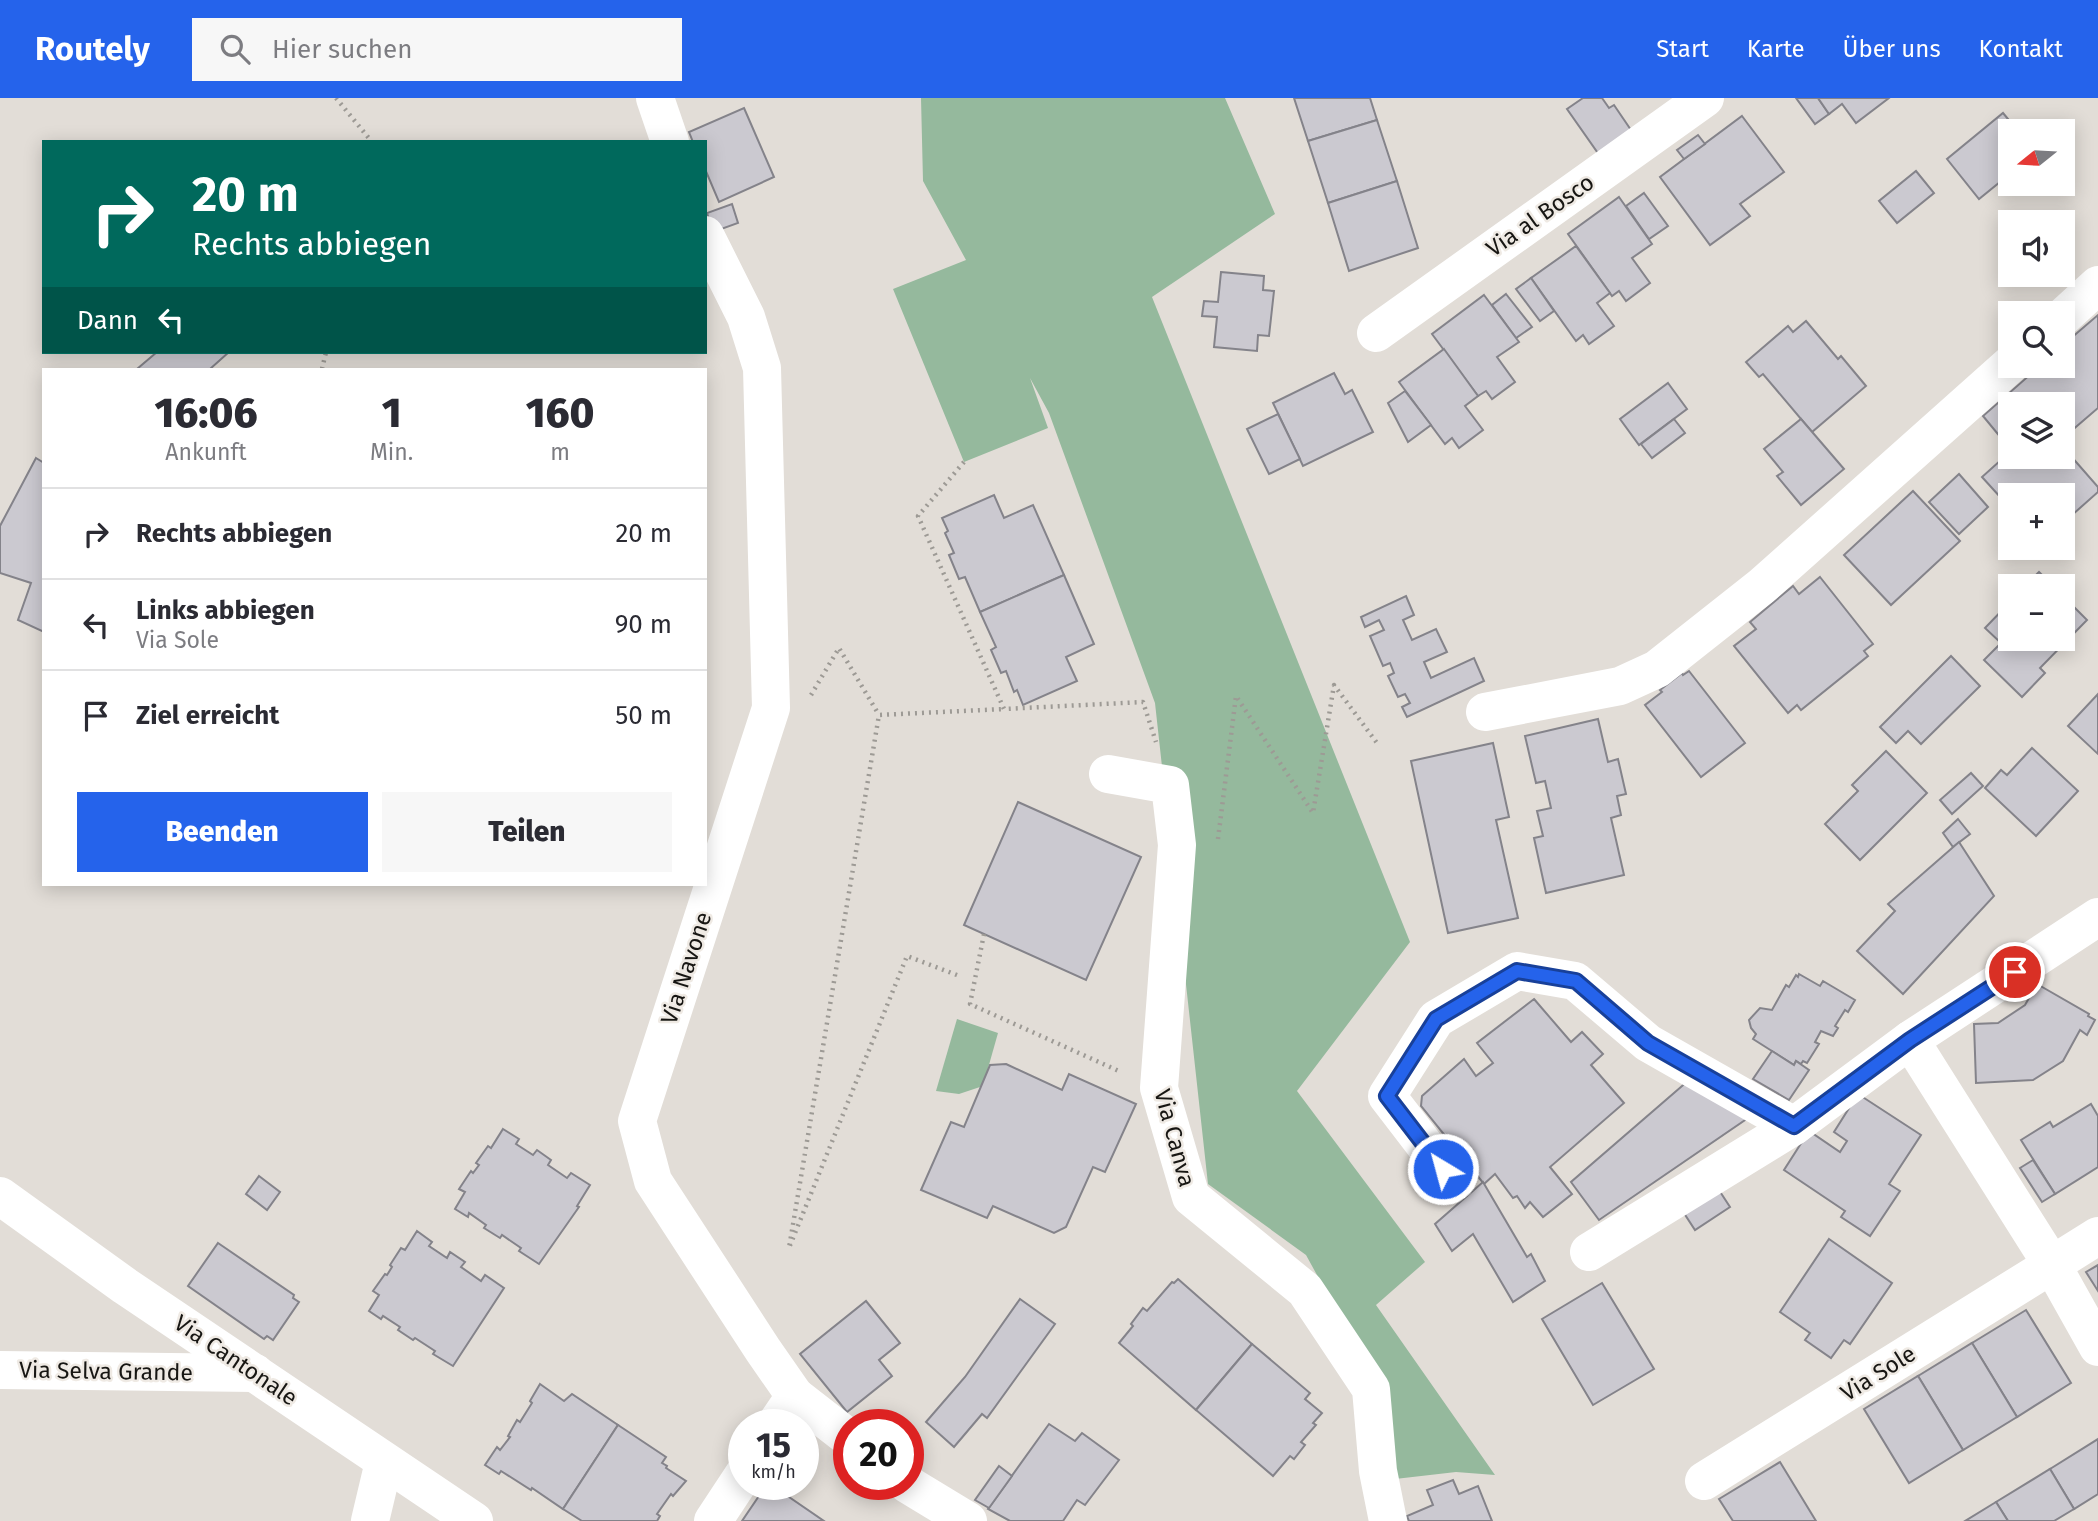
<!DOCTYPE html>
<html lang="de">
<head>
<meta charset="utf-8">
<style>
  :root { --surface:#fff; --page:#f7f7f7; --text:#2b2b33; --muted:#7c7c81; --line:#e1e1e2; --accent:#2563eb }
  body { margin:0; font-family:"Fira Sans",sans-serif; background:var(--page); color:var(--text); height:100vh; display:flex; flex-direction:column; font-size:26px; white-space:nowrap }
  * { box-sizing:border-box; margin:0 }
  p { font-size:23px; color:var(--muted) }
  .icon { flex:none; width:38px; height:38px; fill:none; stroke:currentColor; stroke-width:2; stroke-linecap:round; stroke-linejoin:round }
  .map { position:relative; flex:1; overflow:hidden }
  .details { position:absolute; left:42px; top:270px; width:665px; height:518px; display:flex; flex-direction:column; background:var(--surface); border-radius:0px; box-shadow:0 4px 18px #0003 }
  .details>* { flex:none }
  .top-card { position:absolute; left:42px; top:42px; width:665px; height:214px; border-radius:0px; box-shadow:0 4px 18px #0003; background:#00695c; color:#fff; overflow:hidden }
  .needle { width:46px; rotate:252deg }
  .buttons { position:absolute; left:1998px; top:21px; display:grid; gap:14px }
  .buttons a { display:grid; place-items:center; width:77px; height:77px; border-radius:0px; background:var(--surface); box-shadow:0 4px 18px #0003; font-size:35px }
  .speed { position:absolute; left:728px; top:1311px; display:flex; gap:14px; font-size:35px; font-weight:700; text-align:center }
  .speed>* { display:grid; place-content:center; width:91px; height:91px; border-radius:50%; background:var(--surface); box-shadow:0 4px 18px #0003; line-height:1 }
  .speed small { font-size:18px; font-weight:400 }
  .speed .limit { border:10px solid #d22; background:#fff; color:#111 }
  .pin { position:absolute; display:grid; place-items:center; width:60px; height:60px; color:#fff; margin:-30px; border:4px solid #fff; border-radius:50%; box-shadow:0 2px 7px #0007 }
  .me { position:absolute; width:77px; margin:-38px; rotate:323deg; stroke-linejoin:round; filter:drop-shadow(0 0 5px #0008) }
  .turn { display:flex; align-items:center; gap:24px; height:147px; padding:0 35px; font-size:32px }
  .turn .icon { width:91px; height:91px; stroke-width:2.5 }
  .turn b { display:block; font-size:49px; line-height:60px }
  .then { display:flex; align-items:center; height:66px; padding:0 35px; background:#0003; gap:14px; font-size:26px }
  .eta { display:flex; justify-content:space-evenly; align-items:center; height:119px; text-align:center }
  .eta b { font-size:42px; font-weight:800; line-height:49px }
  .primary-button { display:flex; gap:14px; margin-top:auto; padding:14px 35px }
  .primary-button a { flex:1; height:80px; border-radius:0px; background:var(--accent); color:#fff; font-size:28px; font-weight:800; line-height:80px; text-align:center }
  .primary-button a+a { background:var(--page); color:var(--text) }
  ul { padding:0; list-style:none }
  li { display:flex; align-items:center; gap:21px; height:91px; padding:0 35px; border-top:2px solid var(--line) }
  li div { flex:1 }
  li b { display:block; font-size:26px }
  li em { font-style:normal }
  header { display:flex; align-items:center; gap:42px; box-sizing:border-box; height:98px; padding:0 35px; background:var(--accent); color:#fff }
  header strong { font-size:33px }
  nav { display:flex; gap:38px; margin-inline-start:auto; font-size:24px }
  .search { width:490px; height:63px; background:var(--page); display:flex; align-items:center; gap:18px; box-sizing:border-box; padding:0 24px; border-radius:0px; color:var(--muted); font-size:26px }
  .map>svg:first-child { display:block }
  .green { fill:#95b99d }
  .building { fill:#cbc9d0; stroke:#84838a; stroke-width:2 }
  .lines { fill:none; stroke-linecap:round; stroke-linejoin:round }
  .path { stroke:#9d9a95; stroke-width:4.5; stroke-dasharray:2 5; stroke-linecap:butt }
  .minor { stroke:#fff; stroke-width:38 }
  .route-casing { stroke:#184099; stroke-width:18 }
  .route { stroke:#2563eb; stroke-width:12 }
  .labels { text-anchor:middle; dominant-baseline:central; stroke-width:5; stroke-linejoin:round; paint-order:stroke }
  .street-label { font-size:23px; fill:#171613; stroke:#efeae4 }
</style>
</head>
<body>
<header>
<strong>Routely</strong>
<div class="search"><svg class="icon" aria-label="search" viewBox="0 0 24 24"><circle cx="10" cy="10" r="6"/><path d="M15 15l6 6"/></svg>Hier suchen</div>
<nav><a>Start</a><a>Karte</a><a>Über uns</a><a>Kontakt</a></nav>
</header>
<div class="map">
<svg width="2098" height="1423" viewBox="0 0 2098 1423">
  <rect width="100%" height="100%" fill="#e2ddd7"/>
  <g class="green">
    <polygon points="921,0 1225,0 1275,116 1152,199 1410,844 1297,993 1425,1164 1376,1207 1495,1377 1456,1374 1395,1381 1378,1288 1306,1157 1208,1086 1155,605 1049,315 1030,280 1048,330 964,364 893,191 966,162 923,83"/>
    <polygon points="957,921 998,935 983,988 959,996 936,993"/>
  </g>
  <g class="building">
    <polygon points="1294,0 1370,0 1377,22 1308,43"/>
    <polygon points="1583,0 1602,0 1609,10 1614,7 1633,35 1600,58 1567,11"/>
    <polygon points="1796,0 1818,0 1829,16 1815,26"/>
    <polygon points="1818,0 1889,0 1856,25 1842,6 1829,16"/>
    <polygon points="744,10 774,79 719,104 705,71 705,44 693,44 689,34"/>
    <polygon points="2003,15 2018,33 2011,33 2011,75 1979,101 1947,61"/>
    <polygon points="1742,18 1784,74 1740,106 1750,118 1710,147 1660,79"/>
    <polygon points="1377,22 1397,83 1328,105 1308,43"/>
    <polygon points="1698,37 1705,46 1684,61 1677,52"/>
    <polygon points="1916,73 1934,95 1897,125 1879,103"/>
    <polygon points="1397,83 1418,150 1349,173 1328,105"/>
    <polygon points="1644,95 1668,128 1649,141 1626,108"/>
    <polygon points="1619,99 1652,146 1632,160 1650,185 1626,203 1619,193 1612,198 1568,136"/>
    <polygon points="732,106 738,125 713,134 707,115"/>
    <polygon points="1576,148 1610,195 1597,205 1614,228 1589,246 1583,237 1576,243 1531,180"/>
    <polygon points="1221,174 1264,178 1263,192 1274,193 1269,238 1258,237 1257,253 1214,249 1217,219 1202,218 1204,203 1218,204"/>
    <polygon points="1531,180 1554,213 1540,223 1516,191"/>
    <polygon points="1506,196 1532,229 1516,240 1492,207"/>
    <polygon points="1484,197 1519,244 1497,259 1515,284 1492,301 1486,293 1478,298 1432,236"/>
    <polygon points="2098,217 2098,310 2063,340 2063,306 2011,306 2011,352 1983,318 2040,268 2063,268 2063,247"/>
    <polygon points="1806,223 1838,261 1841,258 1866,288 1812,334 1763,276 1759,279 1746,264 1788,228 1793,234"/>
    <polygon points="1444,251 1478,298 1465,308 1483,332 1459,350 1452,340 1445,346 1399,284"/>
    <polygon points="157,254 229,254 210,271 137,271"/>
    <polygon points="1334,275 1345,296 1352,292 1373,334 1303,368 1273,305"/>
    <polygon points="1668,285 1687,311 1639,347 1620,321"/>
    <polygon points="1405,293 1431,327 1408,344 1388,305"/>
    <polygon points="1278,316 1300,361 1269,376 1247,331"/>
    <polygon points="1674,321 1685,335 1652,360 1641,346"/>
    <polygon points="1801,321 1844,371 1801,407 1777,378 1783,374 1764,351"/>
    <polygon points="2063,349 2098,389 2098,394 2063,425 2063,397 2011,397 2011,411 1982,379 2011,353 2011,359 2063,359"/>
    <polygon points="36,360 44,365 44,534 18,522 31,485 0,475 0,428"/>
    <polygon points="1959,376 1988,409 1959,436 1929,404"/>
    <polygon points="1913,393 1960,443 1891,507 1844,457"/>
    <polygon points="994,397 1004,420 1033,407 1064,477 980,514 965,479 959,481 949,457 954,455 945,435 948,433 942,420"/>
    <polygon points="2039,474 2053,488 2025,488"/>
    <polygon points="1064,477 1094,546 1066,559 1077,583 1023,607 1017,592 1014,594 1006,573 1001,575 991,552 996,549 980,514"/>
    <polygon points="1820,479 1873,546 1864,553 1868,558 1801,612 1797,607 1788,615 1734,548 1756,531 1750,524 1793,488 1799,496"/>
    <polygon points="1406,498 1414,517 1403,522 1412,542 1436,531 1447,554 1424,564 1431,580 1474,560 1484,583 1407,619 1402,609 1410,605 1405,596 1398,599 1388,578 1394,575 1390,565 1383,568 1370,538 1384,532 1379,522 1365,529 1361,519"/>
    <polygon points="2063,498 2087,522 2040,570 2045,575 2022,599 1984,562 2001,545 1985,530 2011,503 2011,541 2063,541"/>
    <polygon points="1951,558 1980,588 1921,646 1908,633 1896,645 1880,629"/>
    <polygon points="1689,573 1745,645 1701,679 1645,607 1662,594 1660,592 1682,575 1683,577"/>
    <polygon points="2098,596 2098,656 2068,628"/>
    <polygon points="1598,621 1608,664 1618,661 1626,696 1617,698 1621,717 1611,720 1624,777 1546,795 1534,740 1543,738 1537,713 1551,710 1545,683 1536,685 1525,638"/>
    <polygon points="1493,645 1509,719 1496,722 1518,820 1448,835 1411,663"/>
    <polygon points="2032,650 2078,693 2036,738 1985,690 2001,672 2007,677"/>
    <polygon points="1886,653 1927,695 1860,762 1825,726 1858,693 1852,687"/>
    <polygon points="1971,675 1983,688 1952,716 1940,702"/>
    <polygon points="1018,704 1141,759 1086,882 964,827"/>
    <polygon points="1958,721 1970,736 1953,749 1943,735"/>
    <polygon points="1959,744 1994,798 1903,896 1857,853 1895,813 1888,806"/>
    <polygon points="1799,876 1820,888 1823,883 1855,902 1848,914 1845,912 1835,928 1838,930 1833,938 1821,933 1815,944 1819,946 1807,965 1803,963 1801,966 1796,963 1794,967 1753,941 1756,936 1751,930 1749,922 1760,910 1772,912 1786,887 1789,889 1796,877 1798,879"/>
    <polygon points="2037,886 2089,916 2088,918 2095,922 2087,937 2080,932 2063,963 2033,982 1976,985 1974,926 1998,925 2025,907"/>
    <polygon points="1534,901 1571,944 1582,934 1603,956 1591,967 1624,1005 1550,1069 1572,1096 1543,1119 1530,1104 1525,1110 1517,1098 1513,1100 1495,1076 1484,1086 1421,1008 1422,998 1464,961 1476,978 1493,965 1477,945"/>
    <polygon points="1772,953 1794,967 1796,963 1809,972 1789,1002 1753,981"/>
    <polygon points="1006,966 1062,992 1069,976 1136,1006 1105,1074 1093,1069 1066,1129 1054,1135 993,1108 987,1120 921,1092 951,1024 964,1029 990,967"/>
    <polygon points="1689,982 1748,1020 1599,1122 1571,1084"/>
    <polygon points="1858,996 1921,1037 1889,1086 1900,1093 1870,1138 1841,1119 1845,1113 1784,1072 1809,1033 1840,1054 1847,1043 1834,1034"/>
    <polygon points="2091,1006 2098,1018 2098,1069 2055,1096 2021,1042 2050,1024 2053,1029"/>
    <polygon points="503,1031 519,1041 516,1046 533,1057 537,1052 551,1062 548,1067 567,1080 571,1075 590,1087 577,1108 579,1109 539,1166 519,1153 521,1150 502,1137 500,1140 484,1130 486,1127 469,1115 468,1119 455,1111 465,1094 459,1091 471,1073 473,1075 479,1067 476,1065 488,1048 491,1050"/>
    <polygon points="2033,1062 2055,1096 2042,1104 2020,1070"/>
    <polygon points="259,1078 280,1094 267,1112 246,1096"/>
    <polygon points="1483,1084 1527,1159 1531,1156 1545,1183 1513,1204 1473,1136 1452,1153 1435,1126"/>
    <polygon points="1715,1086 1730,1109 1695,1132 1680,1109"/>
    <polygon points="417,1133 432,1144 429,1148 447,1160 450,1154 465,1164 461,1169 481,1183 485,1177 504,1190 453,1268 433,1256 435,1253 415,1240 413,1242 398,1232 400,1229 383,1218 381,1221 369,1213 379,1197 373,1193 385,1176 387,1177 392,1169 390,1167 401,1150 405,1152"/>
    <polygon points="1829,1141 1892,1185 1850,1246 1844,1242 1831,1260 1805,1242 1810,1235 1780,1214"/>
    <polygon points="218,1145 294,1197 293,1200 299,1204 273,1242 267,1238 264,1241 188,1188"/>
    <polygon points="2098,1167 2098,1193 2086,1174"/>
    <polygon points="1178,1181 1252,1246 1196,1312 1119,1245 1133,1228 1131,1226 1143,1210 1147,1213 1172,1184 1174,1185"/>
    <polygon points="1602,1185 1654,1271 1593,1307 1542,1221"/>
    <polygon points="1020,1201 1055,1226 987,1320 982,1316 954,1349 926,1324 965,1279"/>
    <polygon points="866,1203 900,1245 879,1262 892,1278 847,1314 800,1256"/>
    <polygon points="2026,1212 2071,1285 2017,1319 1972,1245"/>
    <polygon points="1972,1245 2017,1319 1963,1352 1918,1278"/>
    <polygon points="1252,1246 1310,1295 1305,1301 1322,1315 1313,1325 1316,1327 1301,1344 1305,1347 1294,1361 1290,1358 1273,1378 1196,1312"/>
    <polygon points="1918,1278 1963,1352 1909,1385 1864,1311"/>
    <polygon points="540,1286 564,1303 572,1296 618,1327 563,1411 532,1390 531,1392 501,1373 499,1376 485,1367 497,1349 500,1352 510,1339 508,1338 517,1322 520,1324 532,1305 530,1303"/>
    <polygon points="1049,1326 1075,1343 1082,1335 1119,1362 1085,1407 1077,1402 1063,1423 1010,1423 988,1411"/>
    <polygon points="618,1327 666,1359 662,1365 667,1368 666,1370 686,1383 673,1398 671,1396 657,1416 660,1418 657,1423 582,1423 563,1411"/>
    <polygon points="2098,1341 2098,1396 2074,1411 2050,1371"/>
    <polygon points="1780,1364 1816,1423 1733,1423 1719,1401"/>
    <polygon points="999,1368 1012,1378 989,1410 975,1402"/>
    <polygon points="2050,1371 2074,1411 2054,1423 2008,1423 1996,1404"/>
    <polygon points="1453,1382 1459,1396 1478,1388 1492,1423 1409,1423 1407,1418 1433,1407 1427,1392"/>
    <polygon points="767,1386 770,1386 824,1423 742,1423"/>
    <polygon points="1996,1404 2008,1423 1965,1423"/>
  </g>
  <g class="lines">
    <g class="path">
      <polyline points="336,0 372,44"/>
      <polyline points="322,271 326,254"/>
      <polyline points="964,364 918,418 1004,611 1143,604 1156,644"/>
      <polyline points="811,597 839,550 879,617"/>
      <polyline points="1218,741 1236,598 1313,715 1334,587 1377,645"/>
      <polyline points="984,836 970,906 1121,974"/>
      <polyline points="957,877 907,858 789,1150 879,617 1004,611"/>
    </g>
    <g class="minor">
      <polyline points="655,0 670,44"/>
      <polyline points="705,137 746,219 762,270 771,610 637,1023 653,1083 763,1252 795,1298 849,1340"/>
      <polyline points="2063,219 2098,187"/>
      <polyline points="1376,235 1705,0"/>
      <polyline points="1485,614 1620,588 1657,571 1762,488 2011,266"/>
      <polyline points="1108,676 1170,687 1177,747 1159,990 1191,1099 1305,1192 1371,1291 1378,1373 1388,1423"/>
      <polyline points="1910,942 2052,1167 2098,1249"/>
      <polyline points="1443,1071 1387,998 1436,921 1517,873 1575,883 1648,945 1794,1028"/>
      <polyline points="0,1098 125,1188 474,1423"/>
      <polyline points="1589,1154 1794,1028 1910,942 2098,819"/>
      <polyline points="0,1272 255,1275"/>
      <polyline points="776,1326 795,1298"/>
      <polyline points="1704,1383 2098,1138"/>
      <polyline points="907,1386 968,1423"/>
      <polyline points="370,1423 384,1364"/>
      <polyline points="713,1423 744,1376"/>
    </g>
  </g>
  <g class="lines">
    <defs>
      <polyline id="route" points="1443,1071 1387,998 1436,921 1517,873 1576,883 1648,945 1794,1028 1910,942 2015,874"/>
    </defs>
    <use href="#route" class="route-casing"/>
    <use href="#route" class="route"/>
  </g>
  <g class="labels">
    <g class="street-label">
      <text transform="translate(1540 117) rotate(-35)">Via al Bosco</text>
      <text transform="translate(686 870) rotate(-72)">Via Navone</text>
      <text transform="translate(1175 1040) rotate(75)">Via Canva</text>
      <text transform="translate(236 1262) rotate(34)">Via Cantonale</text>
      <text transform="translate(106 1273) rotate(1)">Via Selva Grande</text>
      <text transform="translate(1878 1275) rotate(-32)">Via Sole</text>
    </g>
  </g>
</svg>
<div class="buttons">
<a><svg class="needle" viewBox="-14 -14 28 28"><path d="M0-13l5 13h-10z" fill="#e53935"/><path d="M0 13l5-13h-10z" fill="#7c7c81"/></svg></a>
<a><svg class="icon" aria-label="sound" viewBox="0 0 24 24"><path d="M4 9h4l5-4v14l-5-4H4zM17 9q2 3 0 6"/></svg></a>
<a><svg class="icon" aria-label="search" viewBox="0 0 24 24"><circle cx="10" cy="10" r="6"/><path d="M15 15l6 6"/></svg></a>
<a><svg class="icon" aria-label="layers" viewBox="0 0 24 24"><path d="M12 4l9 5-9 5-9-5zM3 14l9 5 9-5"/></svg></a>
<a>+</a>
<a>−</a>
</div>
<div class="speed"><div>15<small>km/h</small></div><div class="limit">20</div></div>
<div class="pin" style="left:2015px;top:874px;background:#d93025"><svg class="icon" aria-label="arrive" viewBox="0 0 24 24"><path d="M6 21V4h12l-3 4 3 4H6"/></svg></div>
<svg class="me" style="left:1443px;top:1071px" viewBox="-20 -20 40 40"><circle r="17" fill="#2563eb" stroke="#fff" stroke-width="3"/><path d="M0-11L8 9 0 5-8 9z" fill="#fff"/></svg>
<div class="top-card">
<div class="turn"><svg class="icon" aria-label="right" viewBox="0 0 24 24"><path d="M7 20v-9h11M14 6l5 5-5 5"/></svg><div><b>20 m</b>Rechts abbiegen</div></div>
<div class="then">Dann<svg class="icon" aria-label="left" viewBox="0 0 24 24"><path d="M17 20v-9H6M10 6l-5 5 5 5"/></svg></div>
</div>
<section class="details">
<div class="eta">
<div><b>16:06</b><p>Ankunft</p></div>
<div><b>1</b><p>Min.</p></div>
<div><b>160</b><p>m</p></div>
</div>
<ul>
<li><svg class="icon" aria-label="right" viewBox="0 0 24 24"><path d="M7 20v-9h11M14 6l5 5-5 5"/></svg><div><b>Rechts abbiegen</b></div><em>20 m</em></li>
<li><svg class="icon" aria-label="left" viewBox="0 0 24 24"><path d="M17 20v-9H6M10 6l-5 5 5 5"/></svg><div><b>Links abbiegen</b><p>Via Sole</p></div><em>90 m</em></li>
<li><svg class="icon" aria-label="arrive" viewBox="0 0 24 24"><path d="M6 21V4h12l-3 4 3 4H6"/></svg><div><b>Ziel erreicht</b></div><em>50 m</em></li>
</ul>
<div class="primary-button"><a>Beenden</a><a>Teilen</a></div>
</section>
</div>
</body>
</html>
